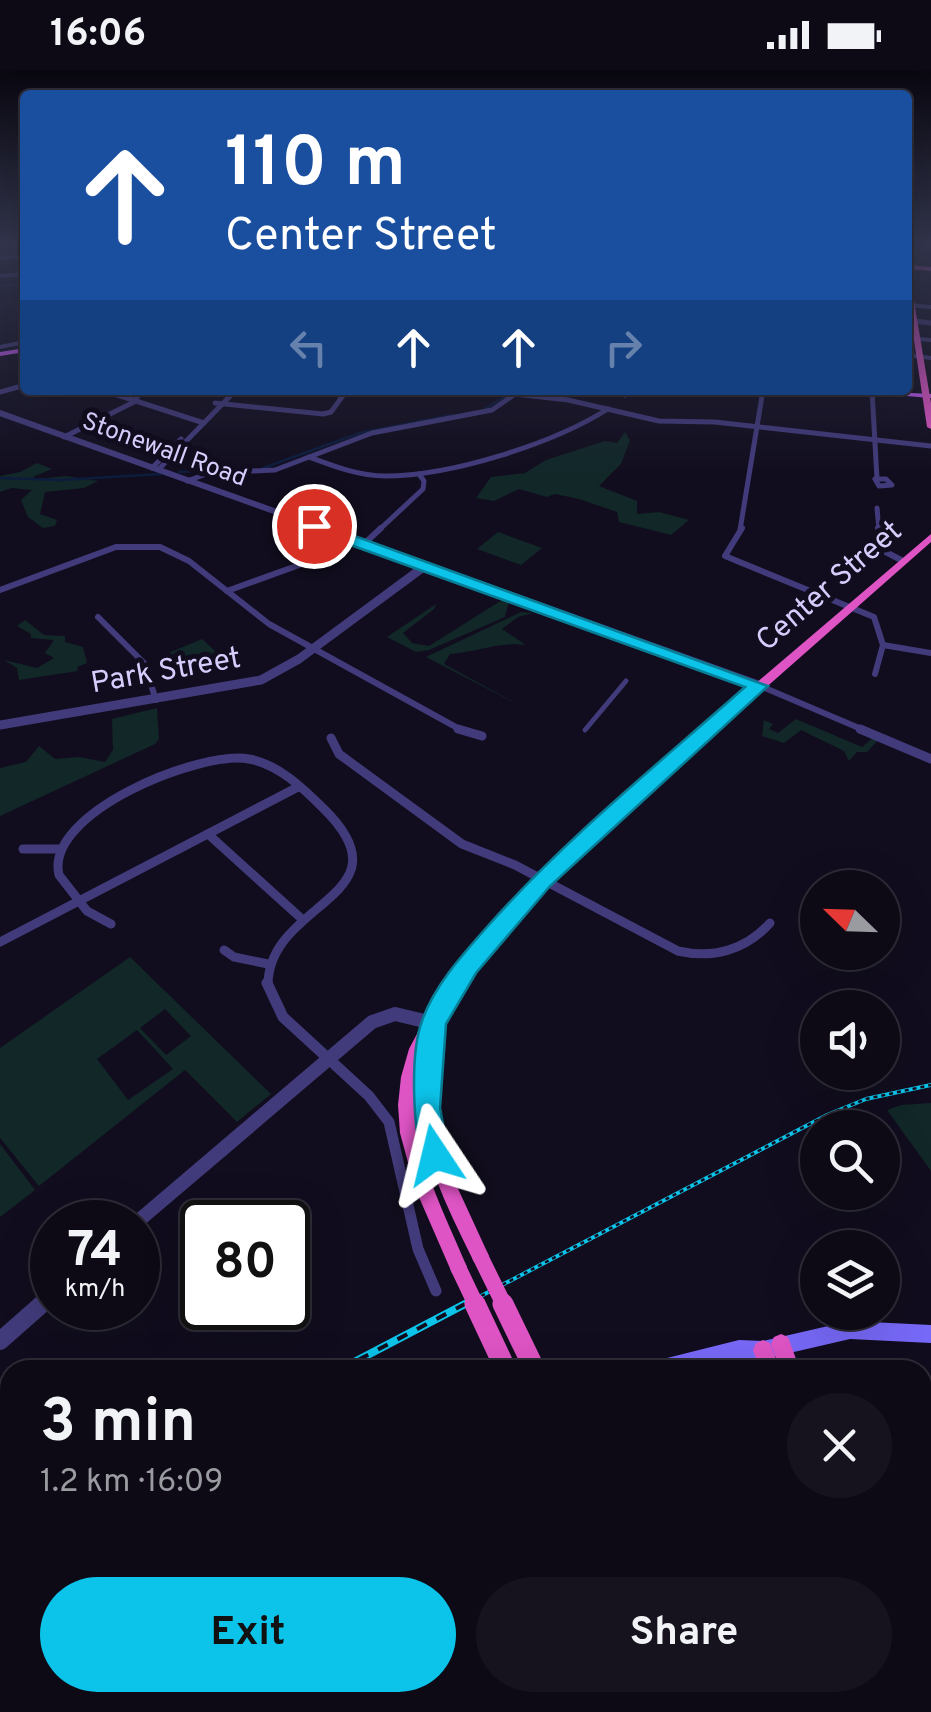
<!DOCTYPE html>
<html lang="en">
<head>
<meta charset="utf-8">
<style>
  :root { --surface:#0d0a16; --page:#16131f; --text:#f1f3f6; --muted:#9a9aa1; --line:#2d2b35; --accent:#0cc3e9 }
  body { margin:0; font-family:Overpass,sans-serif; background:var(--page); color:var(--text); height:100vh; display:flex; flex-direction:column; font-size:38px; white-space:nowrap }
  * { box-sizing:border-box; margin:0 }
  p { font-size:32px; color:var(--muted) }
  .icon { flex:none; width:55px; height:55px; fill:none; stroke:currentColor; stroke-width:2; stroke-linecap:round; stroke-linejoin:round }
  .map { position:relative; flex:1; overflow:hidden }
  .side { position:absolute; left:0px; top:1290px; width:932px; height:352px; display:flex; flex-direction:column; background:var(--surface); border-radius:30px 30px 0 0; box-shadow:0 10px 40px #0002,0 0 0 2px var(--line) }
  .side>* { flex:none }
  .hud { position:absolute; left:20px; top:20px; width:892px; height:305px; border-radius:10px; box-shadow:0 10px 40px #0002,0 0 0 2px var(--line); background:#1a4fa0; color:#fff; overflow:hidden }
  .needle { width:65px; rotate:293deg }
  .buttons { position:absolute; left:800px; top:800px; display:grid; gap:20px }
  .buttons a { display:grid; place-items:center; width:100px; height:100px; border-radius:50%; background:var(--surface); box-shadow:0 10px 40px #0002,0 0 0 2px var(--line); font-size:50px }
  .speed { position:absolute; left:30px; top:1130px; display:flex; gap:20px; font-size:50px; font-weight:700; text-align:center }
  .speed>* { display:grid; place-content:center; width:130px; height:130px; border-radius:50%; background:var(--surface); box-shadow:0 10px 40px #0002,0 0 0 2px var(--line); line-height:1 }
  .speed small { font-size:25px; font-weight:400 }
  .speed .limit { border:5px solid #111; border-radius:15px; background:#fff; color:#111 }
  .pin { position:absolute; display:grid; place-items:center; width:85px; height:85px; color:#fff; margin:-42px; border:5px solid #fff; border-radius:50%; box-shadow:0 2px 10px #0007 }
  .me { position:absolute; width:110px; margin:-55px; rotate:350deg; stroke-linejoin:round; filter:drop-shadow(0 0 8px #0008) }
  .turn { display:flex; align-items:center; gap:35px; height:210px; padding:0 40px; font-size:45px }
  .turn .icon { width:130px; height:130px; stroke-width:2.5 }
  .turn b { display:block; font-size:70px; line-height:85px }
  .lanes { display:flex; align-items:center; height:95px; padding:0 40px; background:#0003; justify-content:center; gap:50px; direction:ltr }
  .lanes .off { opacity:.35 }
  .round { display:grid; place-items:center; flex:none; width:105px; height:105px; border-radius:52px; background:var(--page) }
  .summary { display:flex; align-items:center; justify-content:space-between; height:170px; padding:0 40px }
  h1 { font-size:60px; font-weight:700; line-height:75px }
  .action { display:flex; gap:20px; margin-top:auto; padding:20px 40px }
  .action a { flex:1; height:115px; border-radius:60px; background:var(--accent); color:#111; font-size:40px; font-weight:700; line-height:115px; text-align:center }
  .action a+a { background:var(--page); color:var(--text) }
  .status { display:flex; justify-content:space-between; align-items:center; height:70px; padding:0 50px; background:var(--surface); direction:ltr }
  .status svg { height:28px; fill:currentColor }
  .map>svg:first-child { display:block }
  .green { fill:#112728; fill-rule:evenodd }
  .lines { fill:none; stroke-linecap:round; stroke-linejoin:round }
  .stream-far1 { stroke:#0d1c3d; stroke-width:2.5 }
  .stream { stroke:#0d1c3d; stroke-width:4 }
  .pedestrian { stroke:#423b7b; stroke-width:5 }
  .minor-far4 { stroke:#423b7b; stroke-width:4 }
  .minor-far3 { stroke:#423b7b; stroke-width:5 }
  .minor-far2 { stroke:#423b7b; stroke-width:6 }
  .minor-far1 { stroke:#423b7b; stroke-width:9 }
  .minor { stroke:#423b7b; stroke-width:11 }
  .tertiary-far4 { stroke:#423b7b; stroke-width:5 }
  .tertiary-far3 { stroke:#423b7b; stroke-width:6 }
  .tertiary-far2 { stroke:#423b7b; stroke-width:9 }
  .tertiary-far1 { stroke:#423b7b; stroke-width:14 }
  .tertiary { stroke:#423b7b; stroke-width:18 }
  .secondary { fill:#7769f7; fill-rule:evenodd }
  .primary { fill:#c75af6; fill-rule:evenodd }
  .trunk { fill:#de54c4; fill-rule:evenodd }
  .rail-far1-casing { stroke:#0cc3e9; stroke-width:4 }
  .rail-casing { stroke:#0cc3e9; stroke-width:8 }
  .rail-far1 { stroke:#110d1e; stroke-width:2.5; stroke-dasharray:4; stroke-linecap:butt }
  .rail { stroke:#110d1e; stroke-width:4; stroke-dasharray:11; stroke-linecap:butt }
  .trunk-bridge-far1 { stroke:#de54c4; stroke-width:16 }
  .trunk-bridge { stroke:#de54c4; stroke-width:21 }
  .route { fill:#0cc3e9; stroke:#087f97; stroke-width:2.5 }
  .labels { text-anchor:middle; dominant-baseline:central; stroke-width:10; stroke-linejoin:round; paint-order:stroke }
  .far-street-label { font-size:25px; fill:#d6cdfc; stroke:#110d1e }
  .street-label { font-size:30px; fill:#d6cdfc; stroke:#110d1e }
</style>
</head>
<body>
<div class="status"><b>16:06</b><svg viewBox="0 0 49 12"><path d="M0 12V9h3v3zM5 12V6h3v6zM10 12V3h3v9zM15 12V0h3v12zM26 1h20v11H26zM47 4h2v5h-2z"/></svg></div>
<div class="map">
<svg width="931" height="1642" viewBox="0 0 931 1642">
  <rect width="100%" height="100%" fill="#110d1e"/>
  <g class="green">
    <polygon points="625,362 630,370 621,394 599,416 637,431 637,444 659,442 689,450 671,465 619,452 617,442 579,429 555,424 547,427 519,419 494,431 476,428 491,407 525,403 546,390 605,371 617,373"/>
    <polygon points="37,393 52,399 33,407 36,409 66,406 98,411 84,418 45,422 40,444 57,450 55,456 43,458 28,447 21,430 32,420 12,418 0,422 0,406 20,402"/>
    <polygon points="498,462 542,478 521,495 477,479"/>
    <polygon points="502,530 509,531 505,547 429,580 416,582 387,567 436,534 434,539 403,563 412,573 429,576"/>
    <path d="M521,542l12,1 -15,4 -16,12 24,16c-25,-4 -49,7 -76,9l-6,10 86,47 -104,-54z"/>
    <polygon points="25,550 44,565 65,566 65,572 83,577 87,593 77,597 78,601 19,610 17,598 4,590 37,598 54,588 45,583 54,570 31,568 31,564 17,556"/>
    <polygon points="202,569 223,588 171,600 160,596 157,590 161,586"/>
    <polygon points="157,638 159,669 155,674 0,746 0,698 26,692 39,676 55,689 79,687 105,692 113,680 112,649"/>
    <polygon points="796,649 862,677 875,666 880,668 867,682 857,682 849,691 844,681 801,660 784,673 762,666 764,650 773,654 769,659 778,663"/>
    <path d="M130,887l141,137 -34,28 -52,-52 -146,116 -39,-48v-90zM165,939l26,27 -25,19 -26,-27zM137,960l36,39 -45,31 -31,-41z"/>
    <polygon points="931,1033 931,1101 887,1040 901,1035"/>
    <polygon points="0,1074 35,1120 0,1147"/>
    <polygon points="116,1633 572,1632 576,1642 101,1642"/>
  </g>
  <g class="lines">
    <g class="stream-far1">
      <polyline points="0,216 25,214"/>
      <polyline points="485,339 504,327"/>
      <polyline points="263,398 360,363 452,345"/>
      <polyline points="179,402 231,399"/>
      <polyline points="0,408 61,410 161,404"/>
    </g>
    <polyline class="stream" points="262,1632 262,1642"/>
    <polyline class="pedestrian" points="585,660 626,611"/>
    <g class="minor-far4">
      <polyline points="0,188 25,186"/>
      <polyline points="0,206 25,204"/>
      <polyline points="908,211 909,197"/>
      <polyline points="908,235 931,237"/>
      <polyline points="908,268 931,270"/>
      <polyline points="0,277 25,272"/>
      <polyline points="908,285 931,288"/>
    </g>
    <g class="minor-far3">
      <polyline points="102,320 204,353"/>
      <polyline points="480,320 568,330 659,351 715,352 931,376"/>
      <polyline points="872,320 877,409"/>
      <polyline points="0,322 25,315"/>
      <polyline points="625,325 631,320"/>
      <polyline points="215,333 323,344 331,342 347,320"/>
      <polyline points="64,367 136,331 139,320"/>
      <path d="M309,387c24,9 50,19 76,19 66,0 167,-32 223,-67"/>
      <polyline points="152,398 181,369"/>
      <polyline points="158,400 236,320"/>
      <polygon points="875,409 886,409 892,415 879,416"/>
      <polyline points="187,411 209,403 275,400 372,363 492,340 515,324"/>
      <polyline points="877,438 879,460"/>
      <polyline points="379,460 423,419 424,411 419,404"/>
      <polyline points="740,460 763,320"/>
    </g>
    <g class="minor-far2">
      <polyline points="742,458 725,486 874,547 883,575 875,604"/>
      <polyline points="878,458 880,479 901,490"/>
      <polyline points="364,474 381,458"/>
      <polyline points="0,520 116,477 160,477 189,491 269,554 463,661"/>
      <polyline points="227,521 302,494 344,467"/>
      <polyline points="98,547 144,593 156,630"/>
      <polyline points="883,575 931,583"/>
      <polyline points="758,615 866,661"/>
    </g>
    <g class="minor-far1">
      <polyline points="458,659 482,666"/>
      <polyline points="860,659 931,689"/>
      <path d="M331,668l8,16 123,90 53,21 163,86c35,8 68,-1 92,-28"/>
      <polyline points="208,764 303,850"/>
      <polyline points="23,779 60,779"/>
      <path d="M111,854l-24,-13 -28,-36c-15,-62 141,-125 190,-116 29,5 54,29 75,50 89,88 -57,92 -56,177"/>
      <polyline points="0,872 298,717"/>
      <polyline points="224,880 234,887 268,894"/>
    </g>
    <polyline class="minor" points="267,913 283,947 369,1026 389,1052 418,1179 436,1221"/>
    <polyline class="tertiary-far4" points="908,250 931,253"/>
    <polyline class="tertiary-far3" points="0,343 327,460"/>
    <g class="tertiary-far2">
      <polyline points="320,458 758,615"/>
      <polyline points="0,655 261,610 299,589 425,496"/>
    </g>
    <g class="tertiary-far1">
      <polyline points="137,1152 372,952 395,944 433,953"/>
      <polyline points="39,1237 52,1226"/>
    </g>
    <polyline class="tertiary" points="0,1271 42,1234"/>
    <g class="secondary">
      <polygon points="850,1251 931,1255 931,1273 850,1269 768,1288 758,1300 737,1300 745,1288 739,1288 690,1300 646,1300 649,1294 655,1291 739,1270 763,1271"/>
      <polygon points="10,1606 10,1628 0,1633 0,1611"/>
      <polygon points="17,1632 49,1632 46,1640 42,1642 10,1642 13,1634"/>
    </g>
    <g class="primary">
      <polygon points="25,278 25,282 0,286 0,282"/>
      <polygon points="853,320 931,324 931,328 857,322"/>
    </g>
    <g class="trunk">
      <polygon points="908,195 931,197 931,201 908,199"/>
      <polygon points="908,211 911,213 931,333 931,359 927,357 908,230"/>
      <path d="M931,464v8l-336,296 -83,86 -48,63 -23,37 -6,86 3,19 10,38 41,89 -3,6 -6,3 -6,-3c-34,-70 -62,-121 -52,-202 -21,75 17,140 45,207l-3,6 -6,3 -6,-3 -37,-85 -15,-55 -2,-28 3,-28 8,-28 9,-17 59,-86 25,-30 55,-57 124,-112z"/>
      <polygon points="781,1264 788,1267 800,1300 780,1300 771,1274 774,1267"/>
      <polygon points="763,1270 770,1273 780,1300 760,1300 753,1280 756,1273"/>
      <polygon points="647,1632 671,1632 674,1642 650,1642"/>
      <polygon points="680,1632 704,1632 708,1642 684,1642"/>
    </g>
    <defs>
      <polyline id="rail-far1" points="460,1237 827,1045 866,1029 931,1015"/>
      <g id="rail">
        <polyline points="339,1300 465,1234"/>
        <polyline points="0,1477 10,1472"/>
      </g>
    </defs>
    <use href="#rail-far1" class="rail-far1-casing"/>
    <use href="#rail" class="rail-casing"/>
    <use href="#rail-far1" class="rail-far1"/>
    <use href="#rail" class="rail"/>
    <g class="trunk-bridge-far1">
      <polyline points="480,1186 505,1237"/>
      <polyline points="458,1197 477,1237"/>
    </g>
    <g class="trunk-bridge">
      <polyline points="475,1234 506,1300"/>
      <polyline points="503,1234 535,1300"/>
    </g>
  </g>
  <linearGradient id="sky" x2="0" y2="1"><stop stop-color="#090710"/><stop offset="0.43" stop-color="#32354c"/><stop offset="1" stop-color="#32354c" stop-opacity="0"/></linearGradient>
  <rect width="931" height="404" fill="url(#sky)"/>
  <path class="route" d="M309,453h10l449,163 -218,200 -74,87 -30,51 -6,84 9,47 -4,9 -10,4 -10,-4c-13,-31 -15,-111 -3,-143 12,-35 41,-67 65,-94 78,-88 170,-162 258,-240l-436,-157z"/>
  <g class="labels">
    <g class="far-street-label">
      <text transform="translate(164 381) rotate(20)">Stonewall Road</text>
    </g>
    <g class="street-label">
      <text transform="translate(830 517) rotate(-41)">Center Street</text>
      <text transform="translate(166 602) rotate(-10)">Park Street</text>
    </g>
  </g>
</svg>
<div class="buttons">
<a><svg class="needle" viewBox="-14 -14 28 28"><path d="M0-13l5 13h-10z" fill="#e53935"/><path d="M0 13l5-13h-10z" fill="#9a9aa1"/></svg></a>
<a><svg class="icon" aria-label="sound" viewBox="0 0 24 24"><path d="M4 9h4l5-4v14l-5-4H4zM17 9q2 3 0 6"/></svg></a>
<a><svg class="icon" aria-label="search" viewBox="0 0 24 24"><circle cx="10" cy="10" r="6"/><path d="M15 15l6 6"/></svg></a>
<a><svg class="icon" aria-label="layers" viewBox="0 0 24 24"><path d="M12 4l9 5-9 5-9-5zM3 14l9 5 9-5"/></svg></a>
</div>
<div class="speed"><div>74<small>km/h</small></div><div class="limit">80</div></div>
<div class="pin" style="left:314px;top:456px;background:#d93025"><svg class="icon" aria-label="arrive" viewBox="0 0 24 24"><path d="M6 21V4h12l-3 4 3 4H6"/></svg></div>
<svg class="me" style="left:435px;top:1085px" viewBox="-20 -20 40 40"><path d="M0-17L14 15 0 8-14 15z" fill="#0cc3e9" stroke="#fff" stroke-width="4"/></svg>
<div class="hud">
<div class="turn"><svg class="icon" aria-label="ahead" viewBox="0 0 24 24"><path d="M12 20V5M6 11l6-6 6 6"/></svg><div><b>110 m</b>Center Street</div></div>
<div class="lanes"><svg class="icon off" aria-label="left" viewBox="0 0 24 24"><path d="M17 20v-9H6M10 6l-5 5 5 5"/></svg><svg class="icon" aria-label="ahead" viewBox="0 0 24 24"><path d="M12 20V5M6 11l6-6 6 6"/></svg><svg class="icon" aria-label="ahead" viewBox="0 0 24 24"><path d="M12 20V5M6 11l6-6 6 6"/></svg><svg class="icon off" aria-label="right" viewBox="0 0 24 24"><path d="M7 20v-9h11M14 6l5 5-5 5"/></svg></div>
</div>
<section class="side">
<div class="summary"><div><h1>3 min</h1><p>1.2 km · 16:09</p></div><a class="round"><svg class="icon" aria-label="close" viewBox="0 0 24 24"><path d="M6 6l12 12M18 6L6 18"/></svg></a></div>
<div class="action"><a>Exit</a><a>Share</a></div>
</section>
</div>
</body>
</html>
